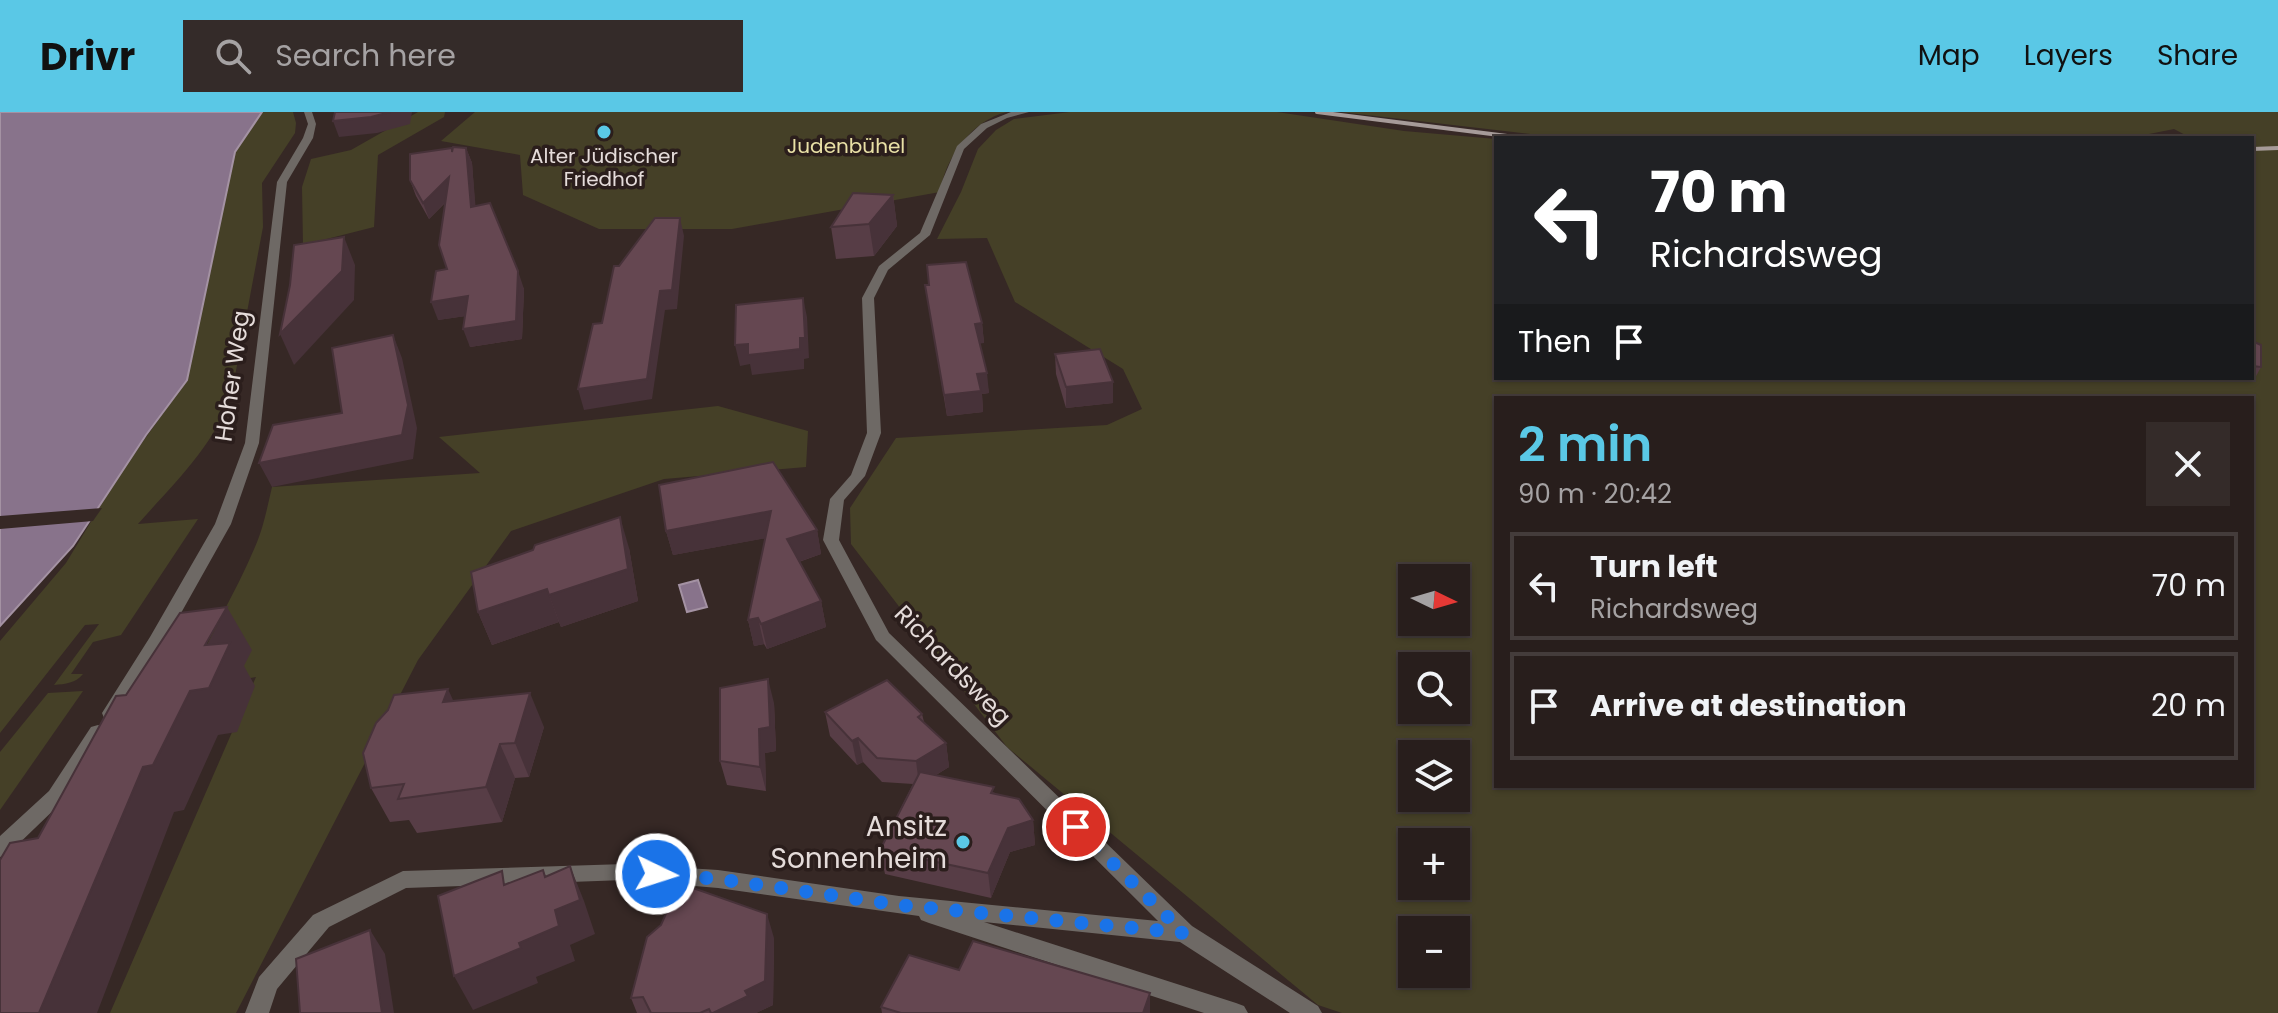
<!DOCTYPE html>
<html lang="en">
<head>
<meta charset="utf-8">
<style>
  :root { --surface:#281e1c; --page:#342b29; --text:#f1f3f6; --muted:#a5a2a3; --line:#443c3b; --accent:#5ac8e6 }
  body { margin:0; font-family:Poppins,sans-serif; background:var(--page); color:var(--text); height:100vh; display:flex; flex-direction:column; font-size:30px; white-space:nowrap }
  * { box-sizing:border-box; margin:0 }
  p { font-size:26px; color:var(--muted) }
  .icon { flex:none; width:44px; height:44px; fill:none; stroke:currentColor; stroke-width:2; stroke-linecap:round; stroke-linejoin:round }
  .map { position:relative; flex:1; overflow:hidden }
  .panel { position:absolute; left:1494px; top:284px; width:760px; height:392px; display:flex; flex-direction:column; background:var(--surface); border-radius:0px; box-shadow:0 2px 6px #0004,0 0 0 2px var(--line) }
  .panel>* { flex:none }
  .guide { position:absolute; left:1494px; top:24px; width:760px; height:244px; border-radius:0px; box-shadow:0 2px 6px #0004,0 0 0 2px var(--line); background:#202124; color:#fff; overflow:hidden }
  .needle { width:52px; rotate:95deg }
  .fabs { position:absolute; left:1398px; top:452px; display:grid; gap:16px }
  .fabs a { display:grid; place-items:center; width:72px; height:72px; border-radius:0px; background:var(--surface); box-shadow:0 2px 6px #0004,0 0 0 2px var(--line); font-size:40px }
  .pin { position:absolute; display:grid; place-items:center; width:68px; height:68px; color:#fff; margin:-34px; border:4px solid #fff; border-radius:50%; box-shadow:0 2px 8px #0007 }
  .me { position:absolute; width:88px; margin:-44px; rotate:94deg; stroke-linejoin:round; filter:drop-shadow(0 0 6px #0008) }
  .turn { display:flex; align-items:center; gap:28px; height:168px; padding:0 24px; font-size:36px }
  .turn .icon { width:104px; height:104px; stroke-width:2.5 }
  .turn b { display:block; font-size:56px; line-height:68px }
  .then { display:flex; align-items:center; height:76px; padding:0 24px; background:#0003; gap:16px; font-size:30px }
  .round { display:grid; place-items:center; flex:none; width:84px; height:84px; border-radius:0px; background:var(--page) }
  .head { display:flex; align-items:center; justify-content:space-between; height:136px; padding:0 24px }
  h1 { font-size:48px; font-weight:600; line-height:60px; color:var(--accent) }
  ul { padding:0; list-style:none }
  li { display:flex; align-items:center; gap:24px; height:108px; margin:0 16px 12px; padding:0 8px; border:4px solid var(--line); border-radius:0px }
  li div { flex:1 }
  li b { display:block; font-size:30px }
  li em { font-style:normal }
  header { display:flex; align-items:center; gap:48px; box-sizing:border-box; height:112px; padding:0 40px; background:var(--accent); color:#111 }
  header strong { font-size:38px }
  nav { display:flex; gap:44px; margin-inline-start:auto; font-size:28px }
  .search { width:560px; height:72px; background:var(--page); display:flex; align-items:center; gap:20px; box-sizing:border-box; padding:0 28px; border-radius:0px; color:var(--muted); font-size:30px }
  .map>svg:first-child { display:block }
  .green { fill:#454027; fill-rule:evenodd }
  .water { fill:#88738b; stroke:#a492a3; stroke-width:2 }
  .pier { fill:#362825 }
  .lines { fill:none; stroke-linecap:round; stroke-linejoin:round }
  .minor { fill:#6e6965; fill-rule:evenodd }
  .tertiary { fill:#6e6965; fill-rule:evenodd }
  .rail { stroke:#a69b99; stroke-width:4 }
  .wall { fill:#573d46 }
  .shaded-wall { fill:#473239 }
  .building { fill:#654751; stroke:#473239; stroke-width:2 }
  .route { stroke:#1a73e8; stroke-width:14; stroke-dasharray:0 25.2 }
  .poi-dot { fill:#5ac8e6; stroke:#2b1e1c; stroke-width:3 }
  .labels { text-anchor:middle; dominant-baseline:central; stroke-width:7; stroke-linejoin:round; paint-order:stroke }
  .far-park-label { font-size:20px; fill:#e9e0a6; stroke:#2b1e1c }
  .far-poi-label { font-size:20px; fill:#e5dcda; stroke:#2b1e1c }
  .street-label { font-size:24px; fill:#e5dcda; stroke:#2b1e1c }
  .near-poi-label { font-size:28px; fill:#e5dcda; stroke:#2b1e1c; text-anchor:end }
</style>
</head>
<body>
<header>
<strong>Drivr</strong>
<div class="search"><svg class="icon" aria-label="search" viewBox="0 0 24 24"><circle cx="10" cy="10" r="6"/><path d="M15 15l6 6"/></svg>Search here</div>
<nav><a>Map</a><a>Layers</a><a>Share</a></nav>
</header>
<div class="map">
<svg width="2278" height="901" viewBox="0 0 2278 901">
  <rect width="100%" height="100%" fill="#362825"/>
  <g class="green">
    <path d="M262,0h31l3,11 -1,10 -33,50 1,44 -31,165c-17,54 -58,91 -94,132l60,-5 -77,116 -28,7 -22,32h12c-7,9 -18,10 -29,11l45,-61 -14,1 -85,108v-92l66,-78 55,-91 66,-92 48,-228z"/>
    <polygon points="418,0 445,0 444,5 378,43 374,115 303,133 302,75 311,47 351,38"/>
    <path d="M475,0h532c-35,8 -62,46 -67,80l-208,37h-133l-76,-34 -3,-40 -79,-14z"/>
    <path d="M1070,0h207l127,19 92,8v239h756v-240h-61l-17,-9 -45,9h-565l-223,-26h937v901h-936l-24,-8 -311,-258 -156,-203 -1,-36 46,-70 211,-13 35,-16 -19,-40 -108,-67 -28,-64 -50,1 24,-47 17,-43 18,-19 18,-11zM1496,286h756v388h-756zM1412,466h44v44h-44zM1412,554h44v44h-44zM1412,642h44v44h-44zM1412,730h44v44h-44zM1412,818h44v44h-44z"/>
    <path d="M718,294l90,25 -2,36 -142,12 -153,52 -93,129 -182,353h-126l146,-336 -68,12c18,-50 47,-94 67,-142 9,-21 12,-39 17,-60l208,-14 -41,-36z"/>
    <polygon points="83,579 0,698 0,640 48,581"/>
  </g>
  <g class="water">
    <polygon points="0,0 262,0 235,40 187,268 146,323 73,434 0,514"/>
    <polygon points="698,468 707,495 687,500 679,473"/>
  </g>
  <polygon class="pier" points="102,396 93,409 0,417 0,404"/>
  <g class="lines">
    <polygon class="minor" points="1011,0 1029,0 1007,6 987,16 964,37 930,123 888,158 874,186 881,321 865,364 844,388 839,428 889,521 1192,814 1318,894 1322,901 1290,901 1180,830 984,810 1236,891 1244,894 1248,901 1204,901 929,811 921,808 919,804 718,776 625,768 406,776 329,815 277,877 269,901 245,901 259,865 313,803 403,759 625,752 718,758 899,784 1158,809 876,528 823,428 830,387 851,363 867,321 862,186 879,154 920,121 957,34 981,12"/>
    <g class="tertiary">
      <polygon points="304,0 312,0 316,12 313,26 287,70 259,331 231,412 167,526 118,606 104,606 102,601 150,525 215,412 245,331 277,70 303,26 308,12"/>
      <polygon points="98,613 105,615 107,620 63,689 7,743 0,745 0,724 49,679 91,615"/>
    </g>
    <g class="rail">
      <polyline points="1317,0 1523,26"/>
      <polyline points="2252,37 2278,36"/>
    </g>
  </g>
  <g class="wall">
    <polygon points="466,36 472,51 475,94 524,177 522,227 470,235 465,204 438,208 447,157 445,91 429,107 416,84 410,68"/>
    <polygon points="893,83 897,114 874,144 836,147 831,115"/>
    <polygon points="925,173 982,211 984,231 980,231 989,281 982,282 983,300 947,304"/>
    <polygon points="2252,229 2261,255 2255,266 2252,265"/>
    <polygon points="1055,242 1113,291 1066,296 1056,262"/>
    <polygon points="817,418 821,442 799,450 821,489 826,515 767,537 764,532 754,534 748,508 766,426 673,443 666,419"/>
    <polygon points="629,436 638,489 561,515 559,510 492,533 478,500"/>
    <polygon points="454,589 544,615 529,665 515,666 502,710 417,721 409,708 390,710 371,676"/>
    <polygon points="774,591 776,639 765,641 766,679 727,673 720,649"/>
    <polygon points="825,600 922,602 924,610 946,631 949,655 936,663 995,681 1033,708 1035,733 1010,740 991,786 885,762 880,738 913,672 882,670 863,650 857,653 830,624"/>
    <polygon points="774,826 773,893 756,901 637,901 631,886"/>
    <polygon points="959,858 1150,901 882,901 881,895"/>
  </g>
  <g class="shaded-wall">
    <polygon points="390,0 412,0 410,12 377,21 339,25 333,9"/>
    <polygon points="466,36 472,51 477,112 471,95"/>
    <polygon points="449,65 454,81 429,107 423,91"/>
    <polygon points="893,83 897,114 874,144 869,112"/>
    <polygon points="680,106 684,124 677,197 665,198 652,287 584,298 578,277 660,179"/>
    <polygon points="344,125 355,153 354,188 294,253 280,222"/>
    <polygon points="518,159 524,177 522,227 470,235 463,217"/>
    <polygon points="468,184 474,203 438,208 431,190"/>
    <polygon points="803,186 807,205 809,246 804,247 804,257 752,263 750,252 740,254 735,233 800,226"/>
    <polygon points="982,211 984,231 977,232 975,212"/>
    <polygon points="393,223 402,246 417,316 413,347 272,375 259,351 402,323"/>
    <polygon points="987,261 989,281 982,282 983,300 947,304 944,283 977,262"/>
    <polygon points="1113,270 1113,291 1066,296 1066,275"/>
    <polygon points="771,399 777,424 673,443 666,419"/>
    <polygon points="620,405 629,436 638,489 561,515 549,483"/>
    <polygon points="817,418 821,442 792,452 787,427"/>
    <polygon points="547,477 559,510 492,533 478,500"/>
    <polygon points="821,489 826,515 767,537 761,512"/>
    <polygon points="227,495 252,538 244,554 255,574 237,620 218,623 184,698 174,700 97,901 38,901 143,655"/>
    <polygon points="758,506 764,532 754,534 748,508"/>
    <polygon points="768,567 774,591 776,639 765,641 766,679 760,655 759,617"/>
    <polygon points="448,577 463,610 443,590"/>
    <polygon points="530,581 544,615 529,665 515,631"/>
    <polygon points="858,626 863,650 857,653 852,629"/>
    <polygon points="946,631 949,655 919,673 916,649"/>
    <polygon points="500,632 515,666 502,710 486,675"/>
    <polygon points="1033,708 1035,733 1010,740 991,786 988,761 1008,716"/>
    <polygon points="570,754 584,789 595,822 570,833 575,849 536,865 538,871 473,898 454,864 519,831 545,765 543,758 559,792"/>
    <polygon points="767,802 774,826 773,893 756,901 713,901 745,879"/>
    <polygon points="370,818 385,842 394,901 382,901"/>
    <polygon points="1150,881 1150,901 1143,901"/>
  </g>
  <g class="building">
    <polygon points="335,0 390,0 371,5 333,9"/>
    <polygon points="453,35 466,36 471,95 490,91 518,159 516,209 463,217 468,184 431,190 436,159 447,157 439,133 449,65 423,91 410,68 410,42 452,36 452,40"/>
    <polygon points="853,81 893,83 869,112 831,115"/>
    <polygon points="655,106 680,106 672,178 660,179 647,267 578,277 593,212 602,211 614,154 619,154"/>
    <polygon points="344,125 342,159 280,222 290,173 294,133"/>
    <polygon points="966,150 982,211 975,212 987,261 977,262 981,279 944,283 925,173 929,173 927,153"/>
    <polygon points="803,186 805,226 800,226 800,237 748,243 748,232 735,233 736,193"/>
    <polygon points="393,223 408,293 402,323 259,351 273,313 342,301 332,236"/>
    <polygon points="2252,229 2261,233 2261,255 2252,254"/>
    <polygon points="1100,237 1113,270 1066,275 1055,242"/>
    <polygon points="773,350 817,418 787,427 821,489 761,512 758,506 748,508 771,399 666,419 659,373"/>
    <polygon points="620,405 628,457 549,483 547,477 478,500 471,460 533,438 535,433"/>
    <polygon points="227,495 205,533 230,531 209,576 190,579 153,653 143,655 39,901 0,901 0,748 10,731 38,726 116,584 126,583 180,501"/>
    <polygon points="768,567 770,615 759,617 760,655 720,649 720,576"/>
    <polygon points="887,568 922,602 918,605 946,631 916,649 877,646 858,626 852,629 825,600"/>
    <polygon points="448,577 443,590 530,581 515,631 500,632 486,675 398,687 404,672 371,676 363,641 376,611 388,598 394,583"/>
    <polygon points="920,660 994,675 991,681 1019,687 1033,708 1008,716 988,761 880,738"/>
    <polygon points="570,754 580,788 555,798 559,814 519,831 521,836 454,864 438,784 502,759 504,773 543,758 545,765"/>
    <polygon points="693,776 767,802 765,869 745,879 748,884 713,901 711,901 709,897 700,901 651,901 643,885 631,886 647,825 661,813 672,788"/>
    <polygon points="370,818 382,901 300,901 296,847"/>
    <polygon points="973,829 1150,881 1143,901 901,901 881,895 909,843 959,858"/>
  </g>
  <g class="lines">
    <polyline class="route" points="656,762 718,767 899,793 1184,821 1076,715"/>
  </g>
  <g class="poi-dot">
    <circle cx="604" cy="20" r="8"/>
    <circle cx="963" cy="730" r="8"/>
  </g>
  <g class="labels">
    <g class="far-park-label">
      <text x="846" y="34">Judenbühel</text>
    </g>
    <g class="far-poi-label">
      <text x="604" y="44">Alter Jüdischer<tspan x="604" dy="23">Friedhof</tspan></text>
    </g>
    <g class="street-label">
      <text transform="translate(232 264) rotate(-82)">Hoher Weg</text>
      <text transform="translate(953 553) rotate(46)">Richardsweg</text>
    </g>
    <g class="near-poi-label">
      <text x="947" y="714">Ansitz<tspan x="947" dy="32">Sonnenheim</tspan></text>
    </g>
  </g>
</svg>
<div class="fabs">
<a><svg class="needle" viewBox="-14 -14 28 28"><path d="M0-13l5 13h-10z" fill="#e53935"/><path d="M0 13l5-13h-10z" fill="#a5a2a3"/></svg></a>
<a><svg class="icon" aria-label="search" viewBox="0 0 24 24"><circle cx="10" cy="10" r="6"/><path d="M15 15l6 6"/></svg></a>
<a><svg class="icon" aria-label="layers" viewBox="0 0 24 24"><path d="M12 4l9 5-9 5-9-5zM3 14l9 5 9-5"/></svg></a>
<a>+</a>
<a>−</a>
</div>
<div class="pin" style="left:1076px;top:715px;background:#d93025"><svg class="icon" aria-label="arrive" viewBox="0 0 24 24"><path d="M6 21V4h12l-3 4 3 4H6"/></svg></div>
<svg class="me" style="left:656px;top:762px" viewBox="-20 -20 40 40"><circle r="17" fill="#1a73e8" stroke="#fff" stroke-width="3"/><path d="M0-11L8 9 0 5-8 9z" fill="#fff"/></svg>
<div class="guide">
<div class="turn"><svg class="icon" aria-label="left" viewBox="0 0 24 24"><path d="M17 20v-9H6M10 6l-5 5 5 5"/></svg><div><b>70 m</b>Richardsweg</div></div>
<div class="then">Then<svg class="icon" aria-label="arrive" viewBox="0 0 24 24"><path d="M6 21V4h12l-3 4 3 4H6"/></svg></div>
</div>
<section class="panel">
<div class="head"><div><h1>2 min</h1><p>90 m · 20:42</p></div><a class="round"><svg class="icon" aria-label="close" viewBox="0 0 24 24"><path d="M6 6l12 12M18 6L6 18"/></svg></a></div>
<ul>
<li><svg class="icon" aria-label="left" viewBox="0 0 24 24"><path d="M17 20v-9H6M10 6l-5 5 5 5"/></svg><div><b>Turn left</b><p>Richardsweg</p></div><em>70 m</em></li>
<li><svg class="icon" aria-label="arrive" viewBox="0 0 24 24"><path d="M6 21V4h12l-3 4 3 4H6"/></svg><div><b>Arrive at destination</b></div><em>20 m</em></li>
</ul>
</section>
</div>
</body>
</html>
